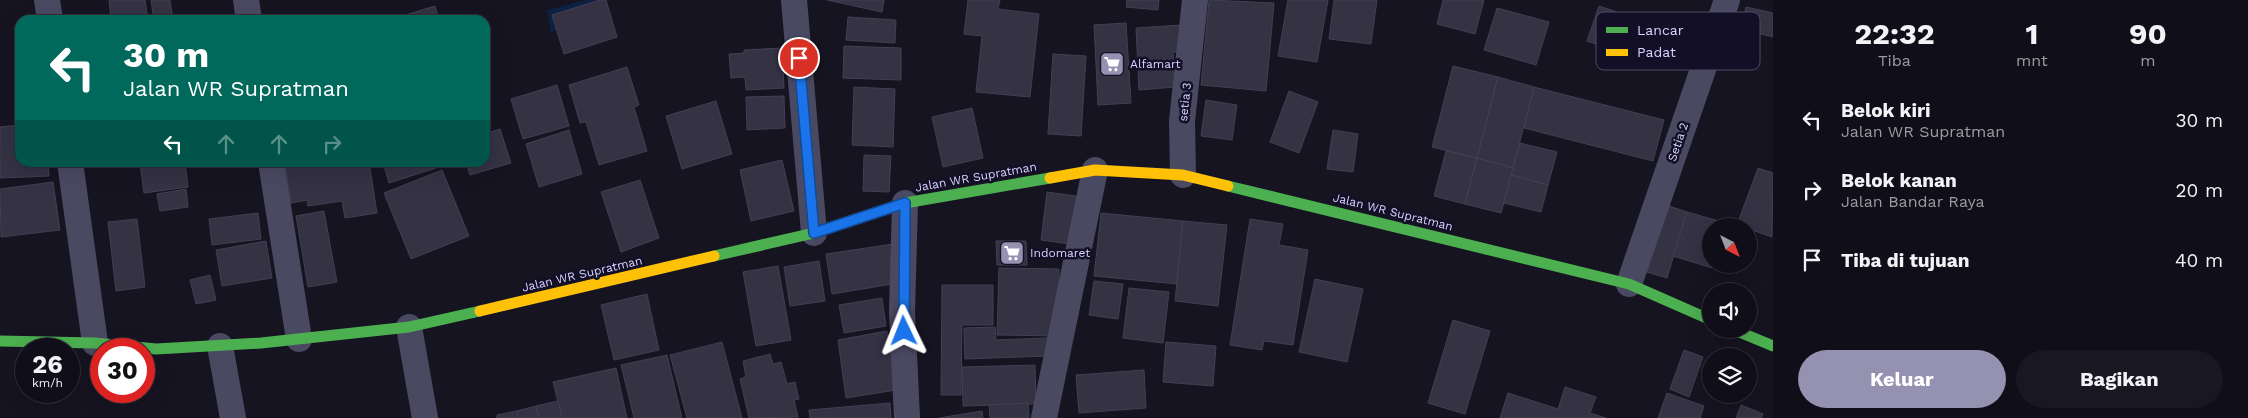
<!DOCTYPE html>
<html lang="id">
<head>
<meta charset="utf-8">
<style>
  :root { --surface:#100f19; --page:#191822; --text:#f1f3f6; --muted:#9c9ca2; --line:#302f38; --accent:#9591b1 }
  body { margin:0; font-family:"Work Sans",sans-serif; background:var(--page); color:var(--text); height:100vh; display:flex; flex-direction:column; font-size:19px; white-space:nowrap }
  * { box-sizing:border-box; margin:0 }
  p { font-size:16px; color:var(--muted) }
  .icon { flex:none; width:28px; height:28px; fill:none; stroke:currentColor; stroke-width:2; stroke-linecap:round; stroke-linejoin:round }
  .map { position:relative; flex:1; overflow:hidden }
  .drawer { display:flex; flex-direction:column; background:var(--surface); width:475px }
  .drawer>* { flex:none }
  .top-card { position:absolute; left:15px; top:15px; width:475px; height:152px; border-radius:15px; box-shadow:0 5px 20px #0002,0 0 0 1px var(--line); background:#00695c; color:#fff; overflow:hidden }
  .needle { width:32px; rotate:138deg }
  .controls { position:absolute; left:1702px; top:218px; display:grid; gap:10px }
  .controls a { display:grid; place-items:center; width:55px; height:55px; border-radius:50%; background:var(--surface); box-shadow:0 5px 20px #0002,0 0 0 1px var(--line); font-size:25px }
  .speed { position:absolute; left:15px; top:338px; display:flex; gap:10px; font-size:25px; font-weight:700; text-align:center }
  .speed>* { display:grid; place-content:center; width:65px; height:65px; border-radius:50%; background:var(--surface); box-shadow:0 5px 20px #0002,0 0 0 1px var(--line); line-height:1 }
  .speed small { font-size:12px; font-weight:400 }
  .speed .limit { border:8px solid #d22; background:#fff; color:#111 }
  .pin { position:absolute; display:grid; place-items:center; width:42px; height:42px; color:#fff; margin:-21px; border:2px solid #fff; border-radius:50%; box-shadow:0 1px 5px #0007 }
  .me { position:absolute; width:55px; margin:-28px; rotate:358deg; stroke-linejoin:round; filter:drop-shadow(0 0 4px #0008) }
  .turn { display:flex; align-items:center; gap:18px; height:105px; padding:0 25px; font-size:22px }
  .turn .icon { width:65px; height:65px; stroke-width:2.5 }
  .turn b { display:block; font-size:35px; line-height:42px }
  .lanes { display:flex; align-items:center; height:48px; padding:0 25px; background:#0003; justify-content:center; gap:25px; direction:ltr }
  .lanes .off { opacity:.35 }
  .eta { display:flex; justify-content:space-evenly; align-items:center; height:85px; text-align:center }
  .eta b { font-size:30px; font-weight:700; line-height:35px }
  .button { display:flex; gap:10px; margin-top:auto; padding:10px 25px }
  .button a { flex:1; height:58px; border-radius:30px; background:var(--accent); color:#fff; font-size:20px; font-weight:700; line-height:58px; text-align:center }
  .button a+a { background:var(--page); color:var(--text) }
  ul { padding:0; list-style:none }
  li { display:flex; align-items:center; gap:15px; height:70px; padding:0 25px }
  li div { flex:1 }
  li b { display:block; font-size:19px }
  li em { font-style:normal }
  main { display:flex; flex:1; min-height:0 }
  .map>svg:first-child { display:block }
  .water { fill:#0d2144 }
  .building { fill:#343243; stroke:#433f54 }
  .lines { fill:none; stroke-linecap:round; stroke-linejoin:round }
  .street { stroke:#4a4962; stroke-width:26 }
  .fast { stroke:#4caf50; stroke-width:11 }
  .slow { stroke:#ffc107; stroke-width:11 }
  .route-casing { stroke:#114b97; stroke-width:12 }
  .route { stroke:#1a73e8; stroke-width:9 }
  .labels { text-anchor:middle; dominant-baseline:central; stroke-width:5; stroke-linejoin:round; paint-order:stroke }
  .poi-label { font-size:12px; fill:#d9d4ff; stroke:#130f26; text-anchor:start }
  .street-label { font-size:12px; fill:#d9d4ff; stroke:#130f26 }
  .key { fill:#130f26; stroke:#4e4a67; stroke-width:1 }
  .key-label { font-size:14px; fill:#d9d4ff }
</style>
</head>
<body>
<main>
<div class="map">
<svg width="1773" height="418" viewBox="0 0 1773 418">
  <rect width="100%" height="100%" fill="#161421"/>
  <polygon class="water" points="586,0 604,0 609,16 551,32 547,10"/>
  <g class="building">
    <polygon points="109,0 145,0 148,20 111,20"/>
    <polygon points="151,0 170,0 173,20 154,20"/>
    <polygon points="600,0 606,0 617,37 564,54 552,15"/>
    <polygon points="827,0 884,0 882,12"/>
    <polygon points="968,0 1000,0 998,9 1039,14 1030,97 976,92 982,36 964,34"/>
    <polygon points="1127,0 1159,0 1158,10 1126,7"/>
    <polygon points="1209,0 1274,3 1266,91 1201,85"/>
    <polygon points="1288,0 1328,0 1317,62 1278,56"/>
    <polygon points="1334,0 1377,0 1371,44 1329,39"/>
    <polygon points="1443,0 1484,0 1475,34 1437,24"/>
    <polygon points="435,6 439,20 389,20"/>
    <polygon points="1599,6 1665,28 1653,63 1587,41"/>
    <polygon points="1746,7 1773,13 1773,37 1741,29"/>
    <polygon points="1497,8 1549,22 1536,65 1484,50"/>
    <polygon points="848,17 896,20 895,43 846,40"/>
    <polygon points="1126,23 1131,103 1098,105 1094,25"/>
    <polygon points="1182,25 1183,52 1173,52 1175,87 1139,90 1136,28"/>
    <polygon points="844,46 901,48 901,80 843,78"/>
    <polygon points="782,48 784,88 746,90 745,77 731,78 729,54 744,53 744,50"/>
    <polygon points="1053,54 1086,56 1081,136 1048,134"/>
    <polygon points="1453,66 1498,77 1477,158 1432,147"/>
    <polygon points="627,67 639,105 634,107 647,151 599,165 586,122 580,123 569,85"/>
    <polygon points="1498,77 1534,87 1513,168 1477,158"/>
    <polygon points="557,85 569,126 523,139 511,99"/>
    <polygon points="854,87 895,89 893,147 852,145"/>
    <polygon points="1534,87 1664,120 1653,161 1524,128"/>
    <polygon points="1289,91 1318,102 1299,153 1270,142"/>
    <polygon points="784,96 785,128 747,130 746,97"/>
    <polygon points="1206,100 1237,105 1232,140 1201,136"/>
    <polygon points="716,101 732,154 682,169 666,116"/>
    <polygon points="972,108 983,158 943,167 932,117"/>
    <polygon points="20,125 20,162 48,162 49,176 0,178 0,127"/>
    <polygon points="500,129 511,163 470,175 466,162 485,162 485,134"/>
    <polygon points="569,130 582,174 539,187 526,144"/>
    <polygon points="1333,130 1358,134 1353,172 1327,169"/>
    <polygon points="1520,143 1557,152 1548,185 1511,175"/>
    <polygon points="1446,151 1477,158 1465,204 1434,196"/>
    <polygon points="864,155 891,156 889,192 863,191"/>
    <polygon points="1477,158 1513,168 1501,213 1465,204"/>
    <polygon points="782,160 794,211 751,221 740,170"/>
    <polygon points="185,162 188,187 144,193 140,163"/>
    <polygon points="301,162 369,162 377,213 345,218 342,201 308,206 307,200 291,203 285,165"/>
    <polygon points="383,162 434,162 436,168 389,183"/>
    <polygon points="1758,168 1773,173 1772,237 1749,229 1749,226 1737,225"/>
    <polygon points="442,170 469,236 411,259 384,193"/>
    <polygon points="1511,175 1548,185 1541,212 1504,203"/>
    <polygon points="640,180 659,238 621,252 601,192"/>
    <polygon points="53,182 60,230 1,237 0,189"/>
    <polygon points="186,189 188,207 160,211 157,194"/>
    <polygon points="1047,192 1083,197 1077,245 1041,240"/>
    <polygon points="1660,203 1687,212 1667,278 1640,270"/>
    <polygon points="324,211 337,282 308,287 296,216"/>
    <polygon points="1687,212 1726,223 1725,226 1711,226 1712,268 1673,256"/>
    <polygon points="258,213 261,239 212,245 209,219"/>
    <polygon points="1101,213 1183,221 1177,284 1094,276"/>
    <polygon points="137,219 145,287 116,291 108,222"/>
    <polygon points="1250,219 1283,224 1279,245 1308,250 1293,345 1264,341 1262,350 1230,345"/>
    <polygon points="1183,221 1227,225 1218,306 1175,301"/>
    <polygon points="266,241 272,278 222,286 216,250"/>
    <polygon points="996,241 1026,241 1027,265 997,265"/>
    <polygon points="893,244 899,283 832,294 826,254"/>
    <polygon points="819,261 825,301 790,306 784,267"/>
    <polygon points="778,266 791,340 756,346 743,272"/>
    <polygon points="999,268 1059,269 1058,336 997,335"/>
    <polygon points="210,275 216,300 196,304 190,280"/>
    <polygon points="1315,279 1363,289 1347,362 1299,352"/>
    <polygon points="1094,281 1123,284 1118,319 1089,315"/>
    <polygon points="942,285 993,285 993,325 962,325 961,395 941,395"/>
    <polygon points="1129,288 1169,292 1163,343 1123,338"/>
    <polygon points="647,294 659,350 614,360 601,305"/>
    <polygon points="882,298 886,326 844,333 839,305"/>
    <polygon points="1453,320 1490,331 1465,414 1428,403"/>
    <polygon points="995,327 996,340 1048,338 1049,356 965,359 964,328"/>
    <polygon points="887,331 896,390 846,398 838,340"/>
    <polygon points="722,342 742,418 687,418 670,355"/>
    <polygon points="1166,342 1216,346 1213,386 1163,382"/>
    <polygon points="1684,350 1703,357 1689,397 1670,389"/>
    <polygon points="770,354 773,364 781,362 787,384 795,382 799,399 794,400 798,417 749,418 740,379 746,377 743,361"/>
    <polygon points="667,355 682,418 634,418 621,365"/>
    <polygon points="1035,365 1036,404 963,406 962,367"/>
    <polygon points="616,368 627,418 562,418 553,382"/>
    <polygon points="1144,370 1146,408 1079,413 1076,375"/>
    <polygon points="1565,387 1596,397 1590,413 1606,418 1500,418 1508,393 1558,409"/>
    <polygon points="1667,393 1704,406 1700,418 1658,418"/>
    <polygon points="558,401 562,418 539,418 536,406"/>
    <polygon points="890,403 891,418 810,418 809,410"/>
    <polygon points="1028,403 1029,418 990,418 989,405"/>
    <polygon points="1741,405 1763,414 1761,418 1736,418"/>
    <polygon points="536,406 539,418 518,418 517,411"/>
    <polygon points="517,411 518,418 497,418 497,415"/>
    <polygon points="982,411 983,418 939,418"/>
  </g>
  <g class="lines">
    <g class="street">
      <polyline points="47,0 50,20"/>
      <polyline points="246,0 249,20"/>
      <polyline points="794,0 814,233"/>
      <polyline points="70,162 95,343"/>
      <polyline points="271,162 299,339"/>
      <polyline points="1183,175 1182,121 1195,0"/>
      <polyline points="905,203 902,312 907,418"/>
      <polyline points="1629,284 1727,0"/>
      <polyline points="409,327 425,418"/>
      <polyline points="220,346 233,418"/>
      <polyline points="1044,418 1095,170"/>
    </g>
    <g class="fast">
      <polyline points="1228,186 1629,284 1711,320"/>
      <polyline points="714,256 814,233 905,203 1050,178"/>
      <polyline points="1732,329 1773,346"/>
      <polyline points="0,341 95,343 156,349 261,343 409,327 480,311"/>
    </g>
    <g class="slow">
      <polyline points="1050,178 1095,170 1183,175 1228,186"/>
      <polyline points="480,311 714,256"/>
    </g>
  </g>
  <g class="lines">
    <defs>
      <polyline id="route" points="799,58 814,233 905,203 904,331"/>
    </defs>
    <use href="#route" class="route-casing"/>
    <use href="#route" class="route"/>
  </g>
  <defs>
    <symbol id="supermarket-square" viewBox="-11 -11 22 22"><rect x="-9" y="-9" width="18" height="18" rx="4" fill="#9591b1" stroke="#130f26"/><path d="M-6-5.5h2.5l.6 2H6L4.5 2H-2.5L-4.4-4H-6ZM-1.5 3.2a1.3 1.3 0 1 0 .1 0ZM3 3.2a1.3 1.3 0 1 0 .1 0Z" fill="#fff"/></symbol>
  </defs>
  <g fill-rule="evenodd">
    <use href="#supermarket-square" x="1098" y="50" width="28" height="28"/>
    <use href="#supermarket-square" x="998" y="239" width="28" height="28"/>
  </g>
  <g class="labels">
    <g class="poi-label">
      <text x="1130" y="64">Alfamart</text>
      <text x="1030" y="253">Indomaret</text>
    </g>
    <g class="street-label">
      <text transform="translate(1185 102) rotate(-84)">setia 3</text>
      <text transform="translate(1678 142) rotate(-71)">Setia 2</text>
      <text transform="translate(976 177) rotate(-10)">Jalan WR Supratman</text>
      <text transform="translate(1393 212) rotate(14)">Jalan WR Supratman</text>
      <text transform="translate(582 274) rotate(-13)">Jalan WR Supratman</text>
    </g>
  </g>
  <rect x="1596" y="12" width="164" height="58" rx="8" class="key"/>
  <rect x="1606" y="27" width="22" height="6" fill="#4caf50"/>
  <rect x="1606" y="49" width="22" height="7" fill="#ffc107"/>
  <g class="key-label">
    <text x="1637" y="35">Lancar</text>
    <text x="1637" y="57">Padat</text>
  </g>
</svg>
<div class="controls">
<a><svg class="needle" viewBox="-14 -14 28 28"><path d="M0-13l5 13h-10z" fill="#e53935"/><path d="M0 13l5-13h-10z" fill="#9c9ca2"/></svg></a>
<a><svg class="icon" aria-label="sound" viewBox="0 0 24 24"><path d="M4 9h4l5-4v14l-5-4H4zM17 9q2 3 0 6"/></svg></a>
<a><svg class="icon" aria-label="layers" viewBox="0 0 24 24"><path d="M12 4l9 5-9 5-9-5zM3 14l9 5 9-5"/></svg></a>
</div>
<div class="speed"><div>26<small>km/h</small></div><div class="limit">30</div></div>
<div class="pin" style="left:799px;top:58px;background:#d93025"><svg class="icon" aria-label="arrive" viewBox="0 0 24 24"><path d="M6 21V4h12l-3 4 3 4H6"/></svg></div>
<svg class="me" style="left:904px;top:331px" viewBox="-20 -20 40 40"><path d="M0-17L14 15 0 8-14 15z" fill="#1a73e8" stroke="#fff" stroke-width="4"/></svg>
<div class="top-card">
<div class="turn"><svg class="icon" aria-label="left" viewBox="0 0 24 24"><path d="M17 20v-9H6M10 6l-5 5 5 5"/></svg><div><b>30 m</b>Jalan WR Supratman</div></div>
<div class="lanes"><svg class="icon" aria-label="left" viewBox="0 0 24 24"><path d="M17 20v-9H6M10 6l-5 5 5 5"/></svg><svg class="icon off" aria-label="ahead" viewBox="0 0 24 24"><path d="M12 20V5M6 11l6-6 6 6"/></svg><svg class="icon off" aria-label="ahead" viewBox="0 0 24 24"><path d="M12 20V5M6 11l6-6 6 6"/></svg><svg class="icon off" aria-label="right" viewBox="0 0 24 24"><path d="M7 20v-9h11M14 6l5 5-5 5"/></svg></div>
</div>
</div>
<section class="drawer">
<div class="eta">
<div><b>22:32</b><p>Tiba</p></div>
<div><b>1</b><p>mnt</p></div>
<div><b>90</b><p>m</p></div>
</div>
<ul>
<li><svg class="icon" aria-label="left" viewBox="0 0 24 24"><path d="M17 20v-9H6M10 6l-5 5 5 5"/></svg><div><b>Belok kiri</b><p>Jalan WR Supratman</p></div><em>30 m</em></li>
<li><svg class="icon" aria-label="right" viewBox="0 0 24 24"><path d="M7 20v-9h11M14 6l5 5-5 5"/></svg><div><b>Belok kanan</b><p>Jalan Bandar Raya</p></div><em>20 m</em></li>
<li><svg class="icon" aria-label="arrive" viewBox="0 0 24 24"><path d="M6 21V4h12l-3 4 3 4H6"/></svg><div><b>Tiba di tujuan</b></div><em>40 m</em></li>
</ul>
<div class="button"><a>Keluar</a><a>Bagikan</a></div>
</section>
</main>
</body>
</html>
